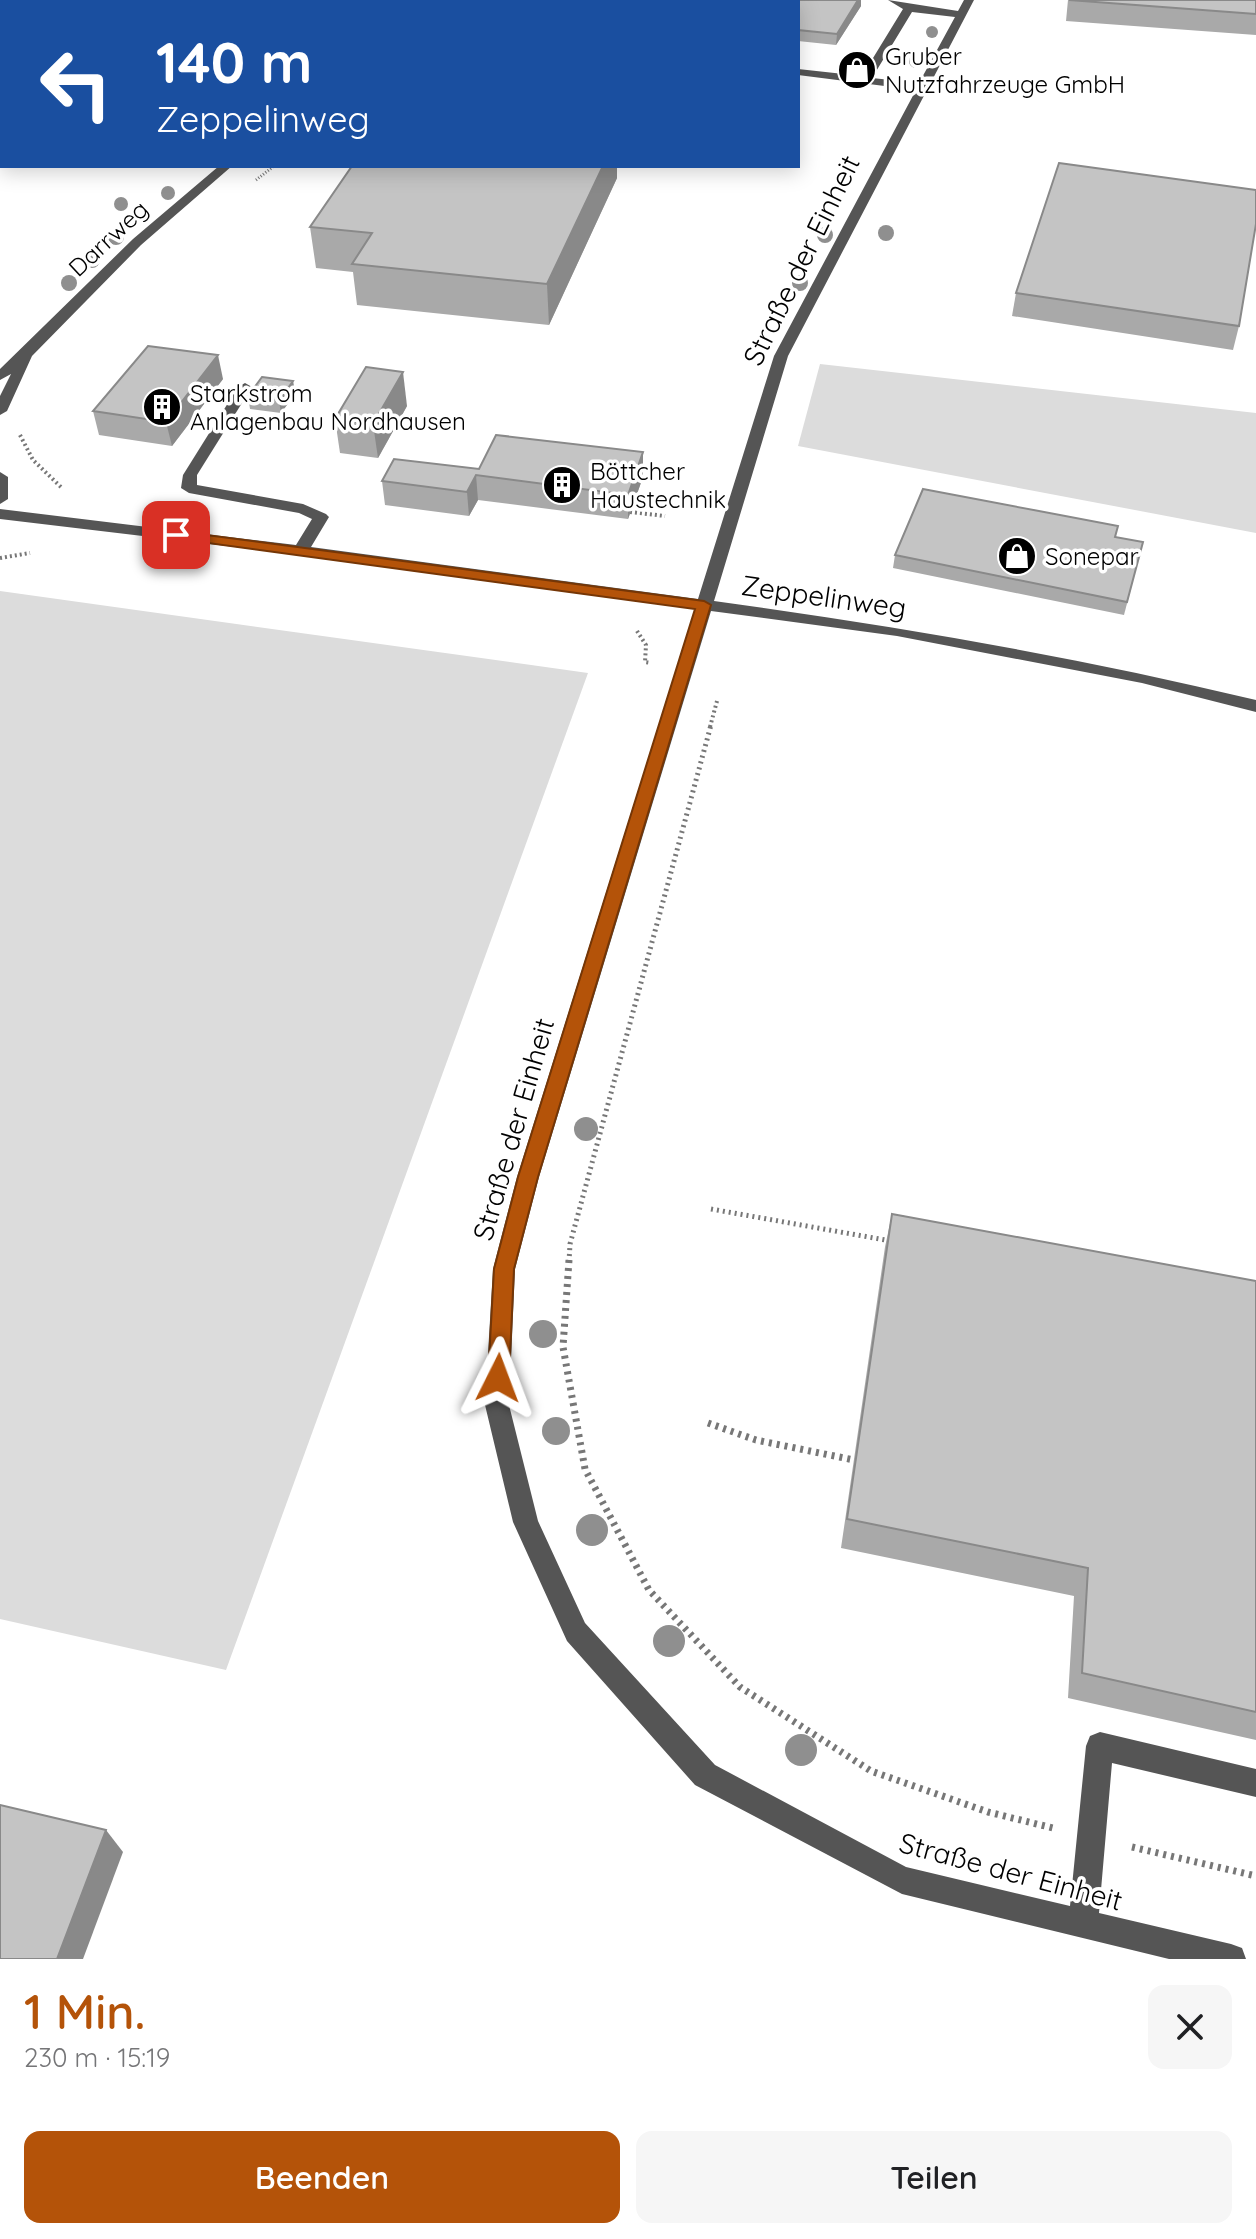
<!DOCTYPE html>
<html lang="de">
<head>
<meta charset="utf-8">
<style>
  :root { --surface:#fff; --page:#f6f6f6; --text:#202124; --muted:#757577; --accent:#b45309 }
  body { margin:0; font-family:Quicksand,sans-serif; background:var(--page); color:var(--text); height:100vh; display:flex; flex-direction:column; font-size:30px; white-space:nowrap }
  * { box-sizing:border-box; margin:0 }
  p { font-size:26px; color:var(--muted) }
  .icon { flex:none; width:44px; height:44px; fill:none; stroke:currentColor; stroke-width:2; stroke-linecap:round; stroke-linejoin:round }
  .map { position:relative; height:1959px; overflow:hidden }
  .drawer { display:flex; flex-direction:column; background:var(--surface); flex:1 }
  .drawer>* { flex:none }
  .hud { position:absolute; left:0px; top:0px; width:800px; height:168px; box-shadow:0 4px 20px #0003; background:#1a4fa0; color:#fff; overflow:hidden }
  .pin { position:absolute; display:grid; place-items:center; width:68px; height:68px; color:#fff; margin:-34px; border-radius:16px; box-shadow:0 4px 12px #0006 }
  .me { position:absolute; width:88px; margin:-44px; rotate:3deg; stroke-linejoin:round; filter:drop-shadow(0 0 6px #0008) }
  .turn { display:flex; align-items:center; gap:28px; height:168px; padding:0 24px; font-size:36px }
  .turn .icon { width:104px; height:104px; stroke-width:2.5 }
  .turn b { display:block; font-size:56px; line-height:68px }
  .round { display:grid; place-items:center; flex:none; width:84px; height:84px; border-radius:16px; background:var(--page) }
  .headline { display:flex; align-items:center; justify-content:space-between; height:136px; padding:0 24px }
  h1 { font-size:48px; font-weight:600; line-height:60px; color:var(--accent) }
  .button { display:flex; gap:16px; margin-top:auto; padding:16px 24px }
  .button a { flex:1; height:92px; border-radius:16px; background:var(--accent); color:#fff; font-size:32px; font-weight:600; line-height:92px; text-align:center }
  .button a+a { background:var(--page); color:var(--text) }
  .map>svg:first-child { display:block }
  .green { fill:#dcdcdc }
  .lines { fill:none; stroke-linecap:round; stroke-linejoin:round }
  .path-far3 { stroke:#777; stroke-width:3; stroke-dasharray:1 2; stroke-linecap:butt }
  .path-far2 { stroke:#777; stroke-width:4; stroke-dasharray:2 3; stroke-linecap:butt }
  .path-far1 { stroke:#777; stroke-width:5; stroke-dasharray:2 4; stroke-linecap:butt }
  .path { stroke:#777; stroke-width:7; stroke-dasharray:3 5; stroke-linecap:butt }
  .minor { fill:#555; fill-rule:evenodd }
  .tree { fill:#8f8f8f }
  .wall { fill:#a9a9a9 }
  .shaded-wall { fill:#898989 }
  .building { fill:#c4c4c4; stroke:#898989; stroke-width:2 }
  .route { fill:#b45309; stroke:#753606; stroke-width:2 }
  .labels { text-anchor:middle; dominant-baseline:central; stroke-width:7; stroke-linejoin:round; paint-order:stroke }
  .far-poi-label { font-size:24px; fill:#000; stroke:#fff; text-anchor:start }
  .far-street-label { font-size:24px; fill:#000; stroke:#fff }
  .street-label { font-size:28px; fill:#000; stroke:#fff }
</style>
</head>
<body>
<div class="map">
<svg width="1256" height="1959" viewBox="0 0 1256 1959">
  <rect width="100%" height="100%" fill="#fff"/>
  <g class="green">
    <polygon points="820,364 1256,413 1256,533 798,446"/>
    <polygon points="0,591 588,673 226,1670 0,1619"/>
  </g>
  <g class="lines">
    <g class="path-far3">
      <polyline points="492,2 495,0"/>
      <polyline points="256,180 274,166"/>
    </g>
    <g class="path-far2">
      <polyline points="20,435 33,460 63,489"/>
      <polyline points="630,512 665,516"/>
      <polyline points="0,558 30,553"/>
      <polyline points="637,631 646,645 645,662 651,663"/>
      <polyline points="710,727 717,701"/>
    </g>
    <g class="path-far1">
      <polyline points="711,1209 891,1241"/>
      <polyline points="569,1262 570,1244 711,725"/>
    </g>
    <g class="path">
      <polyline points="569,1260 563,1347 585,1469 649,1590 740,1687 871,1771 988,1812 1053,1828"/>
      <polyline points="708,1423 756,1440 854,1460"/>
      <polyline points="1132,1847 1256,1876"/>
    </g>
    <g class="minor">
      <polygon points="444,0 456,0 443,2"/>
      <polygon points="582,0 593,0 581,2"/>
      <path d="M888,0l70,11 6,-11h10l-186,356 -74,245c182,25 363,56 542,99v12l-114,-29 -245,-47 -186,-25 -172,566 -24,92 -6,136 29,116 47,102 130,142 191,102 164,39 16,-160 4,-10 10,-4 156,37v28l-144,-34 -13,150 132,31 11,4 4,11h-77l-267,-65 -207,-109 -128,-144 -54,-119 -28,-117 8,-136 24,-92 178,-568 -394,-54 -301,-36v-10l296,36 16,-26 -13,-6 -110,-20 -8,-5 2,-13 55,-88 7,-4 7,4 -55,88v10l106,19 23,10 3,3 -18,30 387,52 76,-243 142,-266 -118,-15v-6l64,7 41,-67zM912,12l43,5 -36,66 -47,-5z"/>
      <rect x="0" y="139" width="2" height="8"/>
      <polygon points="219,166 232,166 141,245 32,356 7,411 0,415 0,396 11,374 0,380 0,369 133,239"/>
      <polygon points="0,472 8,477 8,499 0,504"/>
    </g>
  </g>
  <g class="tree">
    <circle cx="932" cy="32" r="6"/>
    <circle cx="916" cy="61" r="7"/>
    <circle cx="168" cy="193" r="7"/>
    <circle cx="121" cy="204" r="7"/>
    <circle cx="886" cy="233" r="8"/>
    <circle cx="825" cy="235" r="8"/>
    <circle cx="116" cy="237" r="8"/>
    <circle cx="92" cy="260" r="8"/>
    <circle cx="69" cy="283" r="8"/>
    <circle cx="800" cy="283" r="8"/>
    <circle cx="586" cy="1129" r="12"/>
    <circle cx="543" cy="1334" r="14"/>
    <circle cx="556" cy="1431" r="14"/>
    <circle cx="592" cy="1530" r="16"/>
    <circle cx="669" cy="1641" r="16"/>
    <circle cx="801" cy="1750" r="16"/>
  </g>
  <g class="wall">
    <polygon points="594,0 861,0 861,6 836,45 798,41 798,2"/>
    <polygon points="1068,0 1256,0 1256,35 1066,21"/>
    <rect x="0" y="24" width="2" height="96"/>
    <polygon points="617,178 549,325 357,305 353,272 316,268 310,227"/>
    <polygon points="1016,293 1239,326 1233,350 1012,316"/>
    <polygon points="223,379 172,446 99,435 93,411"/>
    <polygon points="293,381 295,394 281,413 250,409 248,396"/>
    <polygon points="407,406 378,458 340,453 335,419"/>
    <polygon points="643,452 643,477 628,519 478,500 469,516 385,505 382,481"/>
    <polygon points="1116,537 1143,542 1124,615 893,568 895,555"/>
    <polygon points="892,1214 1256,1281 1256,1740 1068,1698 1074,1596 841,1548 885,1247"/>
  </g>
  <g class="shaded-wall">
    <polygon points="0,0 15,0 15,2 2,2 2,19 0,21"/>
    <polygon points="235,0 257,0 255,2 233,2"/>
    <polygon points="858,0 861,0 861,6 836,45 837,34"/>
    <polygon points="603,166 617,166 617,178 549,325 547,284"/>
    <polygon points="218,355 223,379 172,446 166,422"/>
    <polygon points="403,372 407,406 378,458 373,424"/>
    <polygon points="293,381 295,394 281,413 279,401"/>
    <polygon points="643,452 643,477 628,519 628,495"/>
    <polygon points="476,475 478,500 469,516 467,492"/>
    <polygon points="106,1830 123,1852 83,1959 57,1959"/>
  </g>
  <g class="building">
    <polygon points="192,0 235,0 233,2 190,2"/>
    <polygon points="594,0 858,0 837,34 798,30 798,2 592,2"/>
    <polygon points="1069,0 1256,0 1256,14"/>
    <polygon points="0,24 2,24 2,83 0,82"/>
    <polygon points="1059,163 1256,190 1256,224 1239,326 1016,293"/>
    <polygon points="352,166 603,166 547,284 352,264 372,233 310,227"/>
    <polygon points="148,346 218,355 166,422 93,411"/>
    <polygon points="366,367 403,372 373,424 335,419"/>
    <polygon points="262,377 293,381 279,401 248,396"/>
    <polygon points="496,435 643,452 628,495 476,475 467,492 382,481 394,459 479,469"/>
    <polygon points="923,489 1118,526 1115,537 1143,542 1127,602 895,555"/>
    <polygon points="892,1214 1256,1281 1256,1712 1082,1673 1088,1568 847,1519"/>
    <polygon points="0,1805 106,1830 57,1959 0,1959"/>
  </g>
  <polygon class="route" points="176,531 704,601 711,605 538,1177 514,1269 509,1378 506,1385 498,1388 491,1385 488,1378 494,1269 518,1177 695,609 171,538 171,532"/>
  <defs>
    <symbol id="shop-disc" viewBox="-11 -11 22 22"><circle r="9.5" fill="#000" stroke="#fff"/><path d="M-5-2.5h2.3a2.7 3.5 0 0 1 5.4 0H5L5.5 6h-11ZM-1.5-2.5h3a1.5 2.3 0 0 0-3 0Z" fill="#fff"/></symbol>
    <symbol id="building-disc" viewBox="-11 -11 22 22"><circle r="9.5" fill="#000" stroke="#fff"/><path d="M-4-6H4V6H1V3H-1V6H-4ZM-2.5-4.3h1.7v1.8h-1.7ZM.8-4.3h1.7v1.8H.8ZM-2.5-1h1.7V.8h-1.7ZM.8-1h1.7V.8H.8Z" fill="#fff"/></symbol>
  </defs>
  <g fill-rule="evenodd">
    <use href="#shop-disc" x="835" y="48" width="44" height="44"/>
    <use href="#building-disc" x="140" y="385" width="44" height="44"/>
    <use href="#building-disc" x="540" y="463" width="44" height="44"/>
    <use href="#shop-disc" x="995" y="534" width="44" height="44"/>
  </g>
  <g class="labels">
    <g class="far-poi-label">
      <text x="885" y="56">Gruber<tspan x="885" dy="28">Nutzfahrzeuge GmbH</tspan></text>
      <text x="190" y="393">Starkstrom<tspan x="190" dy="28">Anlagenbau Nordhausen</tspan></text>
      <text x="590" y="471">Böttcher<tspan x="590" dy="28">Haustechnik</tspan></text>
      <text x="1045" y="556">Sonepar</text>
    </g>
    <g class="far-street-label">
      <text transform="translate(108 238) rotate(-43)">Darrweg</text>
    </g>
    <g class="street-label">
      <text transform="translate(801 260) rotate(-64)">Straße der Einheit</text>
      <text transform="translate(824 596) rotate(8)">Zeppelinweg</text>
      <text transform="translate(513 1129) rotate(-74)">Straße der Einheit</text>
      <text transform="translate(1011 1871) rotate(15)">Straße der Einheit</text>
    </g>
  </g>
</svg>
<div class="pin" style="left:176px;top:535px;background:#d93025"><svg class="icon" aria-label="arrive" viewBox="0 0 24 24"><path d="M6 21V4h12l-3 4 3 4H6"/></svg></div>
<svg class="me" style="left:498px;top:1378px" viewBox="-20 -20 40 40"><path d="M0-17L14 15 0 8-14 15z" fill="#b45309" stroke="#fff" stroke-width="4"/></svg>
<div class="hud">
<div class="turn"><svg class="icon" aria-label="left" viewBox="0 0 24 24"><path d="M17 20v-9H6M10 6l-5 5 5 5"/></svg><div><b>140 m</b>Zeppelinweg</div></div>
</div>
</div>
<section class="drawer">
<div class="headline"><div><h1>1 Min.</h1><p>230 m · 15:19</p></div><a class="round"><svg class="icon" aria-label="close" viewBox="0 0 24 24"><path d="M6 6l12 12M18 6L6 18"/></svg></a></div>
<div class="button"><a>Beenden</a><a>Teilen</a></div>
</section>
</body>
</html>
